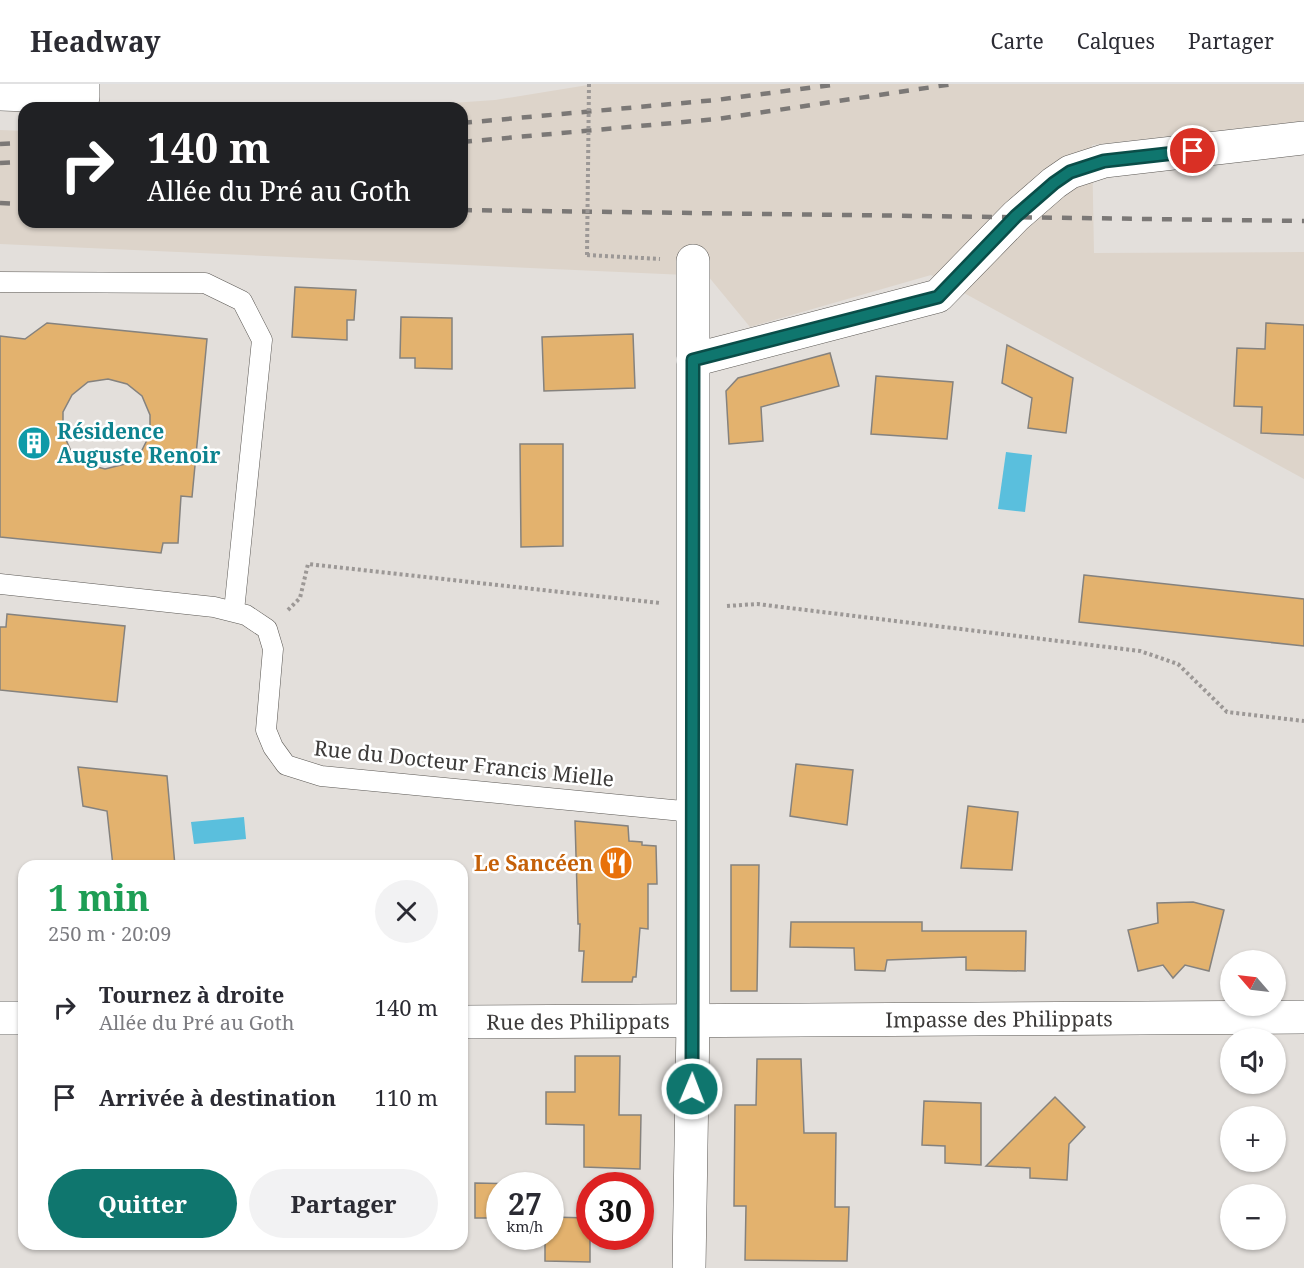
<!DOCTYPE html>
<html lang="fr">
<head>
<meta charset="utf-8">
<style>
  :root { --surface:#fff; --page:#f2f2f3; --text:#2b2b33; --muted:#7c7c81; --line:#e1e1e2; --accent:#0f766e }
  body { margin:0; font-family:"Noto Serif",serif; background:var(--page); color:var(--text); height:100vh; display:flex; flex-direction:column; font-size:22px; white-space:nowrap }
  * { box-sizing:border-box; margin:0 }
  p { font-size:20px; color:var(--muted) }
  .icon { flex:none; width:33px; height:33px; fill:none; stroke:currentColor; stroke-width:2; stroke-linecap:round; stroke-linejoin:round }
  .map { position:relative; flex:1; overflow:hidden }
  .details { position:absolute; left:18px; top:776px; width:450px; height:390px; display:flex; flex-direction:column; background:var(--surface); border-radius:18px; box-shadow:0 2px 4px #0004 }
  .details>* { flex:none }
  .hud { position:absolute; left:18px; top:18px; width:450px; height:126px; border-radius:18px; box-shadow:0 2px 4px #0004; background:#202124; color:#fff; overflow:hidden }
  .needle { width:39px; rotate:298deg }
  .fabs { position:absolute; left:1220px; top:866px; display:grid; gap:12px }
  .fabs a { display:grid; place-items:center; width:66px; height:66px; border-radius:50%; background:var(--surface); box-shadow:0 2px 4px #0004; font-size:30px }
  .speed { position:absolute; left:486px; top:1088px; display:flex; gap:12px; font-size:30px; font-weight:700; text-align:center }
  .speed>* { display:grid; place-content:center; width:78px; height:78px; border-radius:50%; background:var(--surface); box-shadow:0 2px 4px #0004; line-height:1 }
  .speed small { font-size:15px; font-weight:400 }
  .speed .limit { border:9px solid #d22; background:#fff; color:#111 }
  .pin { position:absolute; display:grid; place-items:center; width:51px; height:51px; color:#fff; margin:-26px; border:3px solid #fff; border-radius:50%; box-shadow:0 2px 6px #0007 }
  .me { position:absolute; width:66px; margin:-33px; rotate:1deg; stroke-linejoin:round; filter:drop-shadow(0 0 4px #0008) }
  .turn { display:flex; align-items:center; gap:21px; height:126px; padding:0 30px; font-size:27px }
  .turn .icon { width:78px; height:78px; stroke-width:2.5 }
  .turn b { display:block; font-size:42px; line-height:51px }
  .round { display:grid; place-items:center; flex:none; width:63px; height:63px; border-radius:32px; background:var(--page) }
  .overview { display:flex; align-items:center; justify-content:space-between; height:102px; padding:0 30px }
  h1 { font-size:36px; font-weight:700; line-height:45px; color:#1e9e55 }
  .button { display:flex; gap:12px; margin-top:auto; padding:12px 30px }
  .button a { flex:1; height:69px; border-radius:36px; background:var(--accent); color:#fff; font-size:24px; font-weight:700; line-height:69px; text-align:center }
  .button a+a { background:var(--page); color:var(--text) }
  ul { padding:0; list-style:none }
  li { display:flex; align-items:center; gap:18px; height:90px; padding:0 30px }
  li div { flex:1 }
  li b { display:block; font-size:22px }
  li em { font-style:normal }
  header { display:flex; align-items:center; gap:36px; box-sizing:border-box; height:84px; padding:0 30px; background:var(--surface); border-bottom:2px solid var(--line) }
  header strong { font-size:28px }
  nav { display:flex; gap:33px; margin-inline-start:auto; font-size:21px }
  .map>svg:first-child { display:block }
  .built { fill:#ddd4ca }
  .water { fill:#5abfdd }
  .building { fill:#e3b26e; stroke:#85827e; stroke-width:1.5; fill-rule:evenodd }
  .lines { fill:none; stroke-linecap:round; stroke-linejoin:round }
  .lane-casing { stroke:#5b5854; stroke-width:21 }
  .street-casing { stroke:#5b5854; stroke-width:34 }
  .path { stroke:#9c9896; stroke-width:4; stroke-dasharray:3 3; stroke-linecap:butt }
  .lane { stroke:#fff; stroke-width:20 }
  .street { stroke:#fff; stroke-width:33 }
  .rail { stroke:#7b7876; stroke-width:4.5; stroke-dasharray:10 10; stroke-linecap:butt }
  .path-bridge { stroke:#9c9896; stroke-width:4; stroke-dasharray:3 3; stroke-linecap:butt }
  .route-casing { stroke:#0a4d48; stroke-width:15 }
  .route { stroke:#0f766e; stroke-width:10 }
  .labels { text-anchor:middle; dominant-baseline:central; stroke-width:5; stroke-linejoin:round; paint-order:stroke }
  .culture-label { font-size:21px; font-weight:bold; fill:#0d838f; stroke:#fff; text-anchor:start }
  .street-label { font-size:21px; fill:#3c3a39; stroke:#fff }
  .food-label { font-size:21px; font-weight:bold; fill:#c56008; stroke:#fff; text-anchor:end }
</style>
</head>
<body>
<header>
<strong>Headway</strong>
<nav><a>Carte</a><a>Calques</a><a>Partager</a></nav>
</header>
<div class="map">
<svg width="1304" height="1184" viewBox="0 0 1304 1184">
  <rect width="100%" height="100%" fill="#e3dfdb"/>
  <polygon class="built" points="594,0 1304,0 1304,37 1092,61 1094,169 1304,168 1304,395 931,191 750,243 708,192 0,160 0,46 24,47 24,138 462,138 462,24 380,24 495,16"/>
  <g class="water">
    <polygon points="1006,368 1032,371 1025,428 998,425"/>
    <polygon points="244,733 246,755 194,760 191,738"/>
  </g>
  <g class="building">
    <polygon points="295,203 356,206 354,236 347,236 347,256 292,253"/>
    <polygon points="401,233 452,234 452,285 415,284 415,274 400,274"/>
    <path d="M47,239l160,16 -15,158 -11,-1 -3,47h-15l-2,10 -161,-16v-201l25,3zM108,295l19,5 15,12 8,19v19l-9,18 -16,12 -20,5 -19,-5 -15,-13 -8,-18v-21l9,-17 16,-13z"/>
    <polygon points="1266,239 1304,241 1304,351 1261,349 1262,323 1234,322 1237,264 1265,265"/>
    <polygon points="633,250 635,304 544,307 542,253"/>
    <polygon points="1007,261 1073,294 1066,349 1028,344 1032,314 1002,299"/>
    <polygon points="830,269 839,302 761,323 763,357 729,360 726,307 738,294"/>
    <polygon points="876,292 953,298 947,355 871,350"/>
    <polygon points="520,360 563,360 563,462 521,463"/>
    <polygon points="1084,491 1304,515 1304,562 1079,538"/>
    <polygon points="7,530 125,542 117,618 0,606 0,543 6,543"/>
    <polygon points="796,680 853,686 847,741 790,732"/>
    <polygon points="78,683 167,692 175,782 113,782 107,727 83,722"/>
    <polygon points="968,722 1018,728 1012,786 961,784"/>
    <polygon points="575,737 628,742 629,757 642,758 642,761 656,762 657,800 648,800 648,845 640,844 636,893 633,893 632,898 582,898 584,867 579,867 580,840 578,840"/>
    <polygon points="731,781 759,781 757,907 731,907"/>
    <polygon points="1193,818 1224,826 1209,887 1185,881 1173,894 1163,881 1138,887 1128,846 1158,839 1157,819"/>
    <polygon points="791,838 922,838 922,847 1026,847 1025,887 966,886 966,873 887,876 885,887 855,886 854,864 790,863"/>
    <polygon points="575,972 620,972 619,1031 641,1031 640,1085 584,1083 584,1041 546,1040 546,1008 575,1008"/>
    <polygon points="757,975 801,975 804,1049 836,1049 835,1123 849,1123 847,1177 745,1176 746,1122 734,1122 735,1021 756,1021"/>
    <polygon points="1055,1013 1085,1043 1069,1060 1067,1096 1030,1094 1030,1084 986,1082"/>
    <polygon points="924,1017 981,1019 981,1081 945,1079 945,1062 922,1061"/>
    <polygon points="475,1099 518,1100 500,1101 500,1134 475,1134"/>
    <polygon points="550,1133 590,1134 590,1178 545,1177 545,1152 550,1152"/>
  </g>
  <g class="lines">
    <defs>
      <g id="lane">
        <polyline points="0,198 205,199 242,217 262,256 234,527"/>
        <polyline points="0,500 214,523 246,531 267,545 273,565 266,646 273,663 286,681 321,692 693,728"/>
      </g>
      <g id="street">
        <polyline points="0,10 83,13 83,0"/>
        <polyline points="693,276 938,212 1016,132 1054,99 1070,88 1104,77 1304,54"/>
        <polyline points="0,934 24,934"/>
        <path id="s1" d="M462,938l842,-5"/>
        <polyline points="689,1184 693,938 693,177"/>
      </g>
    </defs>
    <use href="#lane" class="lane-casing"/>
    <use href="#street" class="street-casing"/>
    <g class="path">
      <polyline points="587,171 660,175"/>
      <polyline points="727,522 757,520 1140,567 1178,580 1227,628 1304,637"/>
      <polyline points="288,526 300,514 308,480 660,519"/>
    </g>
    <use href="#lane" class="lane"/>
    <use href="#street" class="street"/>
    <g class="rail">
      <polyline points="462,39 716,16 839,0"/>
      <polyline points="462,58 717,35 953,0"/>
      <polyline points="0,60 24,59"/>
      <polyline points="0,79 24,78"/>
      <polyline points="0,119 24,120"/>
      <polyline points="462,126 1304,137"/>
    </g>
    <polyline class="path-bridge" points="587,171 589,0"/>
  </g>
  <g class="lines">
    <defs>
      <polyline id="route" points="692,1005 693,276 938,213 1016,132 1054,99 1070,88 1104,77 1193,67"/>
    </defs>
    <use href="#route" class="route-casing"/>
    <use href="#route" class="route"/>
  </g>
  <defs>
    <symbol id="building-disc" viewBox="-11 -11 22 22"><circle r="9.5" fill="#0f9aa8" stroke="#fff"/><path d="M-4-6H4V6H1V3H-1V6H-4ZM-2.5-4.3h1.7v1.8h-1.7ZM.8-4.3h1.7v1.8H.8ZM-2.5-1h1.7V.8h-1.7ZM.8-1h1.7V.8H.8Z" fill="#fff"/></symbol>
    <symbol id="restaurant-disc" viewBox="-11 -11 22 22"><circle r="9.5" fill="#e8710a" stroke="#fff"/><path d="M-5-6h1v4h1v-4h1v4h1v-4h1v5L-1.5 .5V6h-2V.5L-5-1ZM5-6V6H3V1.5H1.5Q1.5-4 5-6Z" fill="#fff"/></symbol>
  </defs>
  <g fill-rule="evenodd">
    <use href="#building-disc" x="15" y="340" width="38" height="38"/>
    <use href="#restaurant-disc" x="597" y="760" width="38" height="38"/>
  </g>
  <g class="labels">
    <g class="culture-label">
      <text x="57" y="347">Résidence<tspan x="57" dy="24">Auguste Renoir</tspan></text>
    </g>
    <g class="street-label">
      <text transform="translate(464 679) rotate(6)">Rue du Docteur Francis Mielle</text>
      <text stroke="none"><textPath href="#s1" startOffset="537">Impasse des Philippats</textPath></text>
      <text stroke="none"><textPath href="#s1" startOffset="116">Rue des Philippats</textPath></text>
    </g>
    <g class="food-label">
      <text x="593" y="779">Le Sancéen</text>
    </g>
  </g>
</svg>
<div class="fabs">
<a><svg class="needle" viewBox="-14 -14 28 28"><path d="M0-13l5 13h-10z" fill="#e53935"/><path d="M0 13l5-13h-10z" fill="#7c7c81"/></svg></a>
<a><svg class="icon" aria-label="sound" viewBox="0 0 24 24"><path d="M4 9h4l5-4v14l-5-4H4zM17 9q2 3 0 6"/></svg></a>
<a>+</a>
<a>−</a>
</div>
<div class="speed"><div>27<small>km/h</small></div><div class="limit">30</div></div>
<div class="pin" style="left:1193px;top:67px;background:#d93025"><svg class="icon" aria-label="arrive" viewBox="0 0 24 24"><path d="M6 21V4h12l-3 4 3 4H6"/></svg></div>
<svg class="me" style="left:692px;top:1005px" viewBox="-20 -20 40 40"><circle r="17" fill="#0f766e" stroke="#fff" stroke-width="3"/><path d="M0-11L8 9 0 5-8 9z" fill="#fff"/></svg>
<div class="hud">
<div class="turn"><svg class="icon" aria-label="right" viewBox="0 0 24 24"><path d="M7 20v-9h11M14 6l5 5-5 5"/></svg><div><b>140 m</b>Allée du Pré au Goth</div></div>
</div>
<section class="details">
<div class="overview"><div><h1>1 min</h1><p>250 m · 20:09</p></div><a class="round"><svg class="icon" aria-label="close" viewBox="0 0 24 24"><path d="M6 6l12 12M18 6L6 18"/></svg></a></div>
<ul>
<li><svg class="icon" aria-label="right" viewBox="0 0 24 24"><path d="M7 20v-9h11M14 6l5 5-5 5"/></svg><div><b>Tournez à droite</b><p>Allée du Pré au Goth</p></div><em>140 m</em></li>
<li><svg class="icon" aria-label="arrive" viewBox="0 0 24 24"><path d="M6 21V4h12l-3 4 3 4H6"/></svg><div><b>Arrivée à destination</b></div><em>110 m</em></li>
</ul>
<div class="button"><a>Quitter</a><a>Partager</a></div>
</section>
</div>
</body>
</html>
